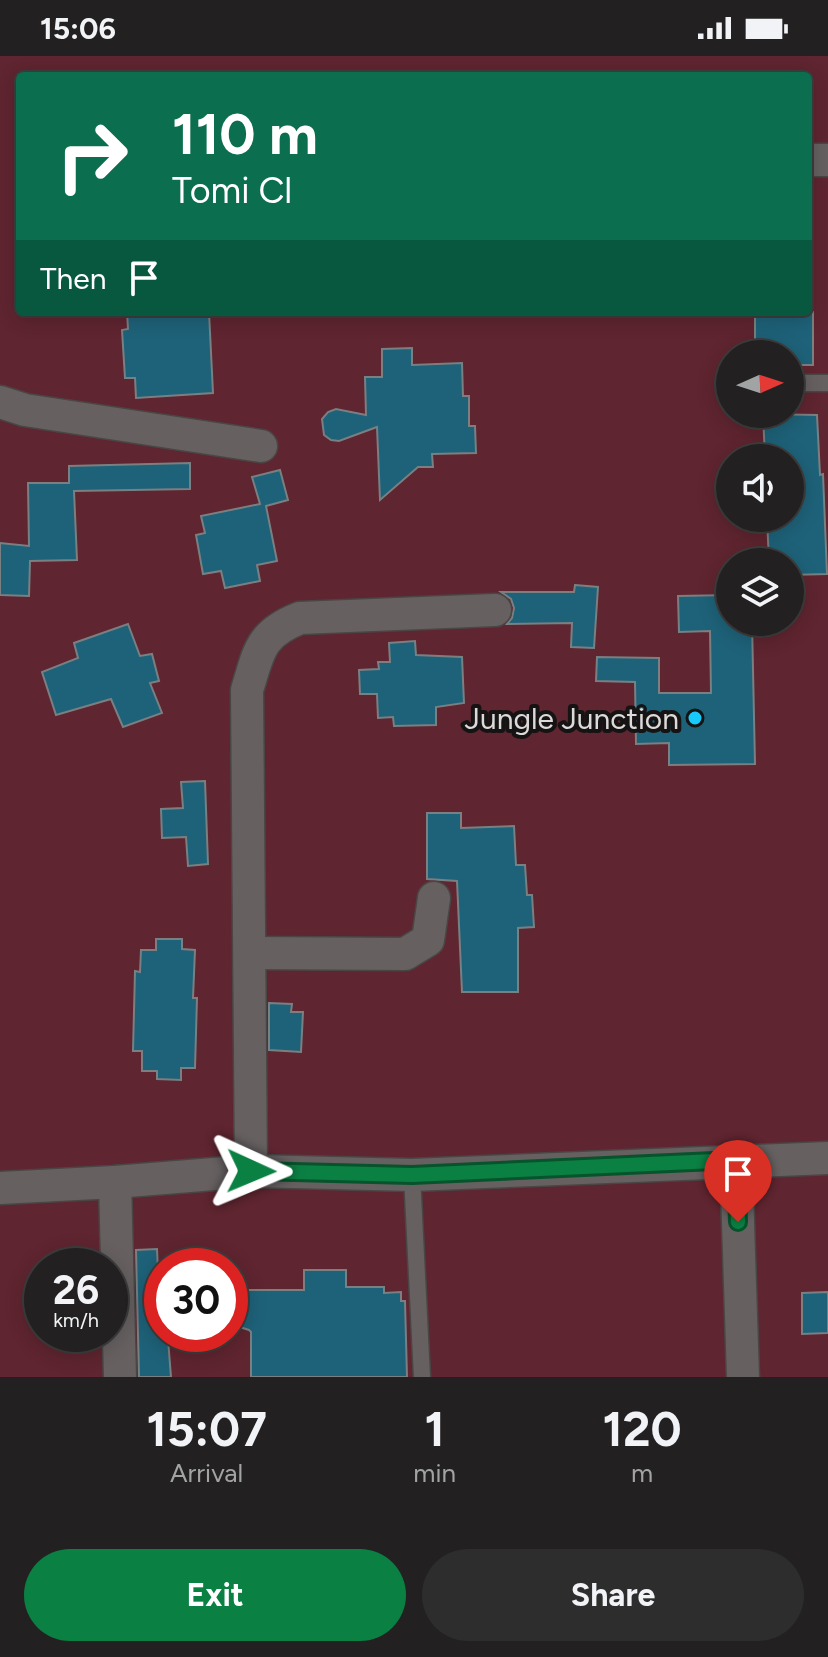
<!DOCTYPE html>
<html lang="en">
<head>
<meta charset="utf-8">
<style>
  :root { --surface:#222020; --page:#2e2d2d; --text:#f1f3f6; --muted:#a2a3a5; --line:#3f3e3e; --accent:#0b8043 }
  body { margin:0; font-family:Figtree,sans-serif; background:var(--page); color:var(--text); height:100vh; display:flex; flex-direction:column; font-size:30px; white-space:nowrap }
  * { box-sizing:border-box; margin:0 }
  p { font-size:26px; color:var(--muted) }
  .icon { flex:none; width:44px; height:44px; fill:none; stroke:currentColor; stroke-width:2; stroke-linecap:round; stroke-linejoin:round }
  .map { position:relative; height:1321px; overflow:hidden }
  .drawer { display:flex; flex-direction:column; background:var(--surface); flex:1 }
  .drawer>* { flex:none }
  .banner { position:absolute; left:16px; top:16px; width:796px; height:244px; border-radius:8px; box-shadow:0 4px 20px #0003,0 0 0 2px var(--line); background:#0b6e4f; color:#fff; overflow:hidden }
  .needle { width:52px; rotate:87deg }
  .buttons { position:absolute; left:716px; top:284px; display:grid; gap:16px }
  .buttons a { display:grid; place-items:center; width:88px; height:88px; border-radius:50%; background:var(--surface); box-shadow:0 4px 20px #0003,0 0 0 2px var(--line); font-size:40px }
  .speed { position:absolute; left:24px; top:1192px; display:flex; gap:16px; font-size:40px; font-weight:700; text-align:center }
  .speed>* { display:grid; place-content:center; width:104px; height:104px; border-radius:50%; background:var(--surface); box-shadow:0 4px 20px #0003,0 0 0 2px var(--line); line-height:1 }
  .speed small { font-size:20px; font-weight:400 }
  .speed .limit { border:12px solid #d22; background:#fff; color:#111 }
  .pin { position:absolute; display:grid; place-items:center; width:68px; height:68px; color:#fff; margin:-82px -34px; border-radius:50% 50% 50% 0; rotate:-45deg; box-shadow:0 0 8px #0007 }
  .pin .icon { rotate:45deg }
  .me { position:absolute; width:88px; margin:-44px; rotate:91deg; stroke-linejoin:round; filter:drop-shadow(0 0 6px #0008) }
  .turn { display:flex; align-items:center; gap:28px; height:168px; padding:0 24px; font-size:36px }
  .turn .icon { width:104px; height:104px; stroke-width:2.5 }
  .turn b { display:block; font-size:56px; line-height:68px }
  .then { display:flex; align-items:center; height:76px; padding:0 24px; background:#0003; gap:16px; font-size:30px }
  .eta { display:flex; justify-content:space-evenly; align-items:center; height:136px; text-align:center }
  .eta b { font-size:48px; font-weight:700; line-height:56px }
  .action { display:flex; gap:16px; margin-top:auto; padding:16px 24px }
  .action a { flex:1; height:92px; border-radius:48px; background:var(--accent); color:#fff; font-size:32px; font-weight:700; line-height:92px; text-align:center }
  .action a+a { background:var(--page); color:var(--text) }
  .status { display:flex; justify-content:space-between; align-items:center; height:56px; padding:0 40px; background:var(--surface); direction:ltr }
  .status svg { height:22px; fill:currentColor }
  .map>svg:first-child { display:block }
  .green { fill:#5f2530; fill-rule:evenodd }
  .building { fill:#1e6279; stroke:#7a7f81; stroke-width:2 }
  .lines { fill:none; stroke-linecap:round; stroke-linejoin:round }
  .lane-casing { stroke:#4a4646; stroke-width:19 }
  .street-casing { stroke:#4a4646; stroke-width:35 }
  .lane { stroke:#666061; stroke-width:16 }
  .street { stroke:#666061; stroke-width:32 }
  .route-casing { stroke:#07532c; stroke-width:20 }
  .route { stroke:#0b8043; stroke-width:14 }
  .poi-dot { fill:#16cafb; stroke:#151313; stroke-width:3 }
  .labels { text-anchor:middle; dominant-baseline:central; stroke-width:8; stroke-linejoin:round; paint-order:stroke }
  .poi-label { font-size:30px; fill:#dcd9d9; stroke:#151313; text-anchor:end }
</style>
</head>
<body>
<div class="status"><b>15:06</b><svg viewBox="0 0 49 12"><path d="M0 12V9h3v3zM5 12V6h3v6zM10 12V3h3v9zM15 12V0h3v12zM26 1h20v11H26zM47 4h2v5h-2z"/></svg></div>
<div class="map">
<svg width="828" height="1321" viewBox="0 0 828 1321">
  <rect width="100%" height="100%" fill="#2e2a2a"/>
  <path class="green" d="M0,0h828v1321h-828zM20,20h788v236h-788zM730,298h60v60h-60zM730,402h60v60h-60zM730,506h60v60h-60zM42,1210h68v68h-68zM162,1210h68v68h-68z"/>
  <g class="building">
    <polygon points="127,256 209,256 213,337 136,342 135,322 125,322 122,274 128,273"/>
    <polygon points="755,256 813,256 813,309 790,309 790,298 755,298"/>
    <polygon points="412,292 412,309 462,307 463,340 469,340 469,370 475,370 476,397 432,398 433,411 418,411 380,444 377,371 339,385 331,384 324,379 322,363 328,356 336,353 366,359 365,321 382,321 382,293"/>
    <polygon points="763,358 817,359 820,419 823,418 827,518 790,519 790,506 769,506 767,462 790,462 790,402 765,402"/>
    <polygon points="190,407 190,433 74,435 77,504 30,505 29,540 0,539 0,487 29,490 28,427 69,427 69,410"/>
    <polygon points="280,414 288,444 266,450 277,505 257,509 260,525 225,532 221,515 203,518 196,479 205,477 201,460 260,448 252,421"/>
    <polygon points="575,529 598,531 594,592 571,591 572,567 507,568 512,562 514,552 511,543 501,536 574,536"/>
    <polygon points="730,539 730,566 752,566 755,708 669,709 669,687 636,688 635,626 596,625 597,601 659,602 659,637 711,637 710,575 679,576 678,540"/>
    <polygon points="128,568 140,600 152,598 159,625 150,627 162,657 123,671 111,643 56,659 42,616 78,602 74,587"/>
    <polygon points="415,585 416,599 462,601 464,647 436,651 436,669 394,670 393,661 378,662 377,638 360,638 359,614 379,613 378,606 390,606 389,587"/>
    <polygon points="205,725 208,808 188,810 186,781 162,782 161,753 183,752 181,726"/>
    <polygon points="427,757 461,757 461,772 514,770 516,809 525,809 527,839 532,839 534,871 518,872 518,936 462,936 457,825 427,823"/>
    <polygon points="156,883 182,883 182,893 195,894 193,942 197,942 195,1012 181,1012 181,1024 157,1023 157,1015 142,1015 142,995 133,995 135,915 140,916 141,894 156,894"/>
    <polygon points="269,947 292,948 291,956 303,956 301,996 269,994"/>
    <polygon points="157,1193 161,1283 168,1283 171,1321 139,1321 136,1194"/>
    <polygon points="304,1214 346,1214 346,1231 384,1231 384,1237 401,1236 401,1245 405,1245 407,1321 251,1321 251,1276 249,1274 230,1268 230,1230 245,1234 304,1234"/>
    <polygon points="828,1236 828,1277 802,1278 802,1237"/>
  </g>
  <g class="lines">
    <defs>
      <g id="lane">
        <polyline points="790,327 828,327"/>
        <polyline points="412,1119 422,1321"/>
      </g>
      <g id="street">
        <polyline points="808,104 828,104"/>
        <polyline points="0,346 25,354 261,390"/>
        <polyline points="250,897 405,898 428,884 434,842"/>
        <polyline points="736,1104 743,1321"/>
        <path d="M251,1115l-4,-481c12,-38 12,-56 53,-72l195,-8"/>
        <polyline points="115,1126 120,1321"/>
        <polyline points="0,1132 115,1126 251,1115 412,1119 828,1102"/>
      </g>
    </defs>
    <use href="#lane" class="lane-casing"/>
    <use href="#street" class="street-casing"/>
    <use href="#lane" class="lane"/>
    <use href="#street" class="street"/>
  </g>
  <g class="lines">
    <defs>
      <polyline id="route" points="251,1115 412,1119 736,1104 738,1166"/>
    </defs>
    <use href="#route" class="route-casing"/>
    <use href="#route" class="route"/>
  </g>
  <circle class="poi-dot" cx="695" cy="662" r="8"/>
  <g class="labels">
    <g class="poi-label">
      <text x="679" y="662">Jungle Junction</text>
    </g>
  </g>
</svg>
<div class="buttons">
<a><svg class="needle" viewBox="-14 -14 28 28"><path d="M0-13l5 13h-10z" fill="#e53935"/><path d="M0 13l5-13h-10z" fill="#a2a3a5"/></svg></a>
<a><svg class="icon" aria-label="sound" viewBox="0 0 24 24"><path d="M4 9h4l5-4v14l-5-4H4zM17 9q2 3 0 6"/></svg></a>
<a><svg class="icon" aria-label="layers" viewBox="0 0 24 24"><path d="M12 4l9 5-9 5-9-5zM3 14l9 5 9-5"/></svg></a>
</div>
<div class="speed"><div>26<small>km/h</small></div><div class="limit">30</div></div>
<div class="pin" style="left:738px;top:1166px;background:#d93025"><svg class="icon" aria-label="arrive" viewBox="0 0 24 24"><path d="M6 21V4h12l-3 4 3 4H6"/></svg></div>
<svg class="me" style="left:251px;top:1115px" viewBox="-20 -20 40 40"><path d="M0-17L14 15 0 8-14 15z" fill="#0b8043" stroke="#fff" stroke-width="4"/></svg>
<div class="banner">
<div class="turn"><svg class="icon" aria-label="right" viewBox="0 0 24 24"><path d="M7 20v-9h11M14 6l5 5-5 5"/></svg><div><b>110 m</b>Tomi Cl</div></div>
<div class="then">Then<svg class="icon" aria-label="arrive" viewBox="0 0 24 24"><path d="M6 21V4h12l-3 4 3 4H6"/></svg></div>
</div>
</div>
<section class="drawer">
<div class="eta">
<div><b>15:07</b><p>Arrival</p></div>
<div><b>1</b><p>min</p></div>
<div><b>120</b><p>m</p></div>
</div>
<div class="action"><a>Exit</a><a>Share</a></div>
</section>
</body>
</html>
